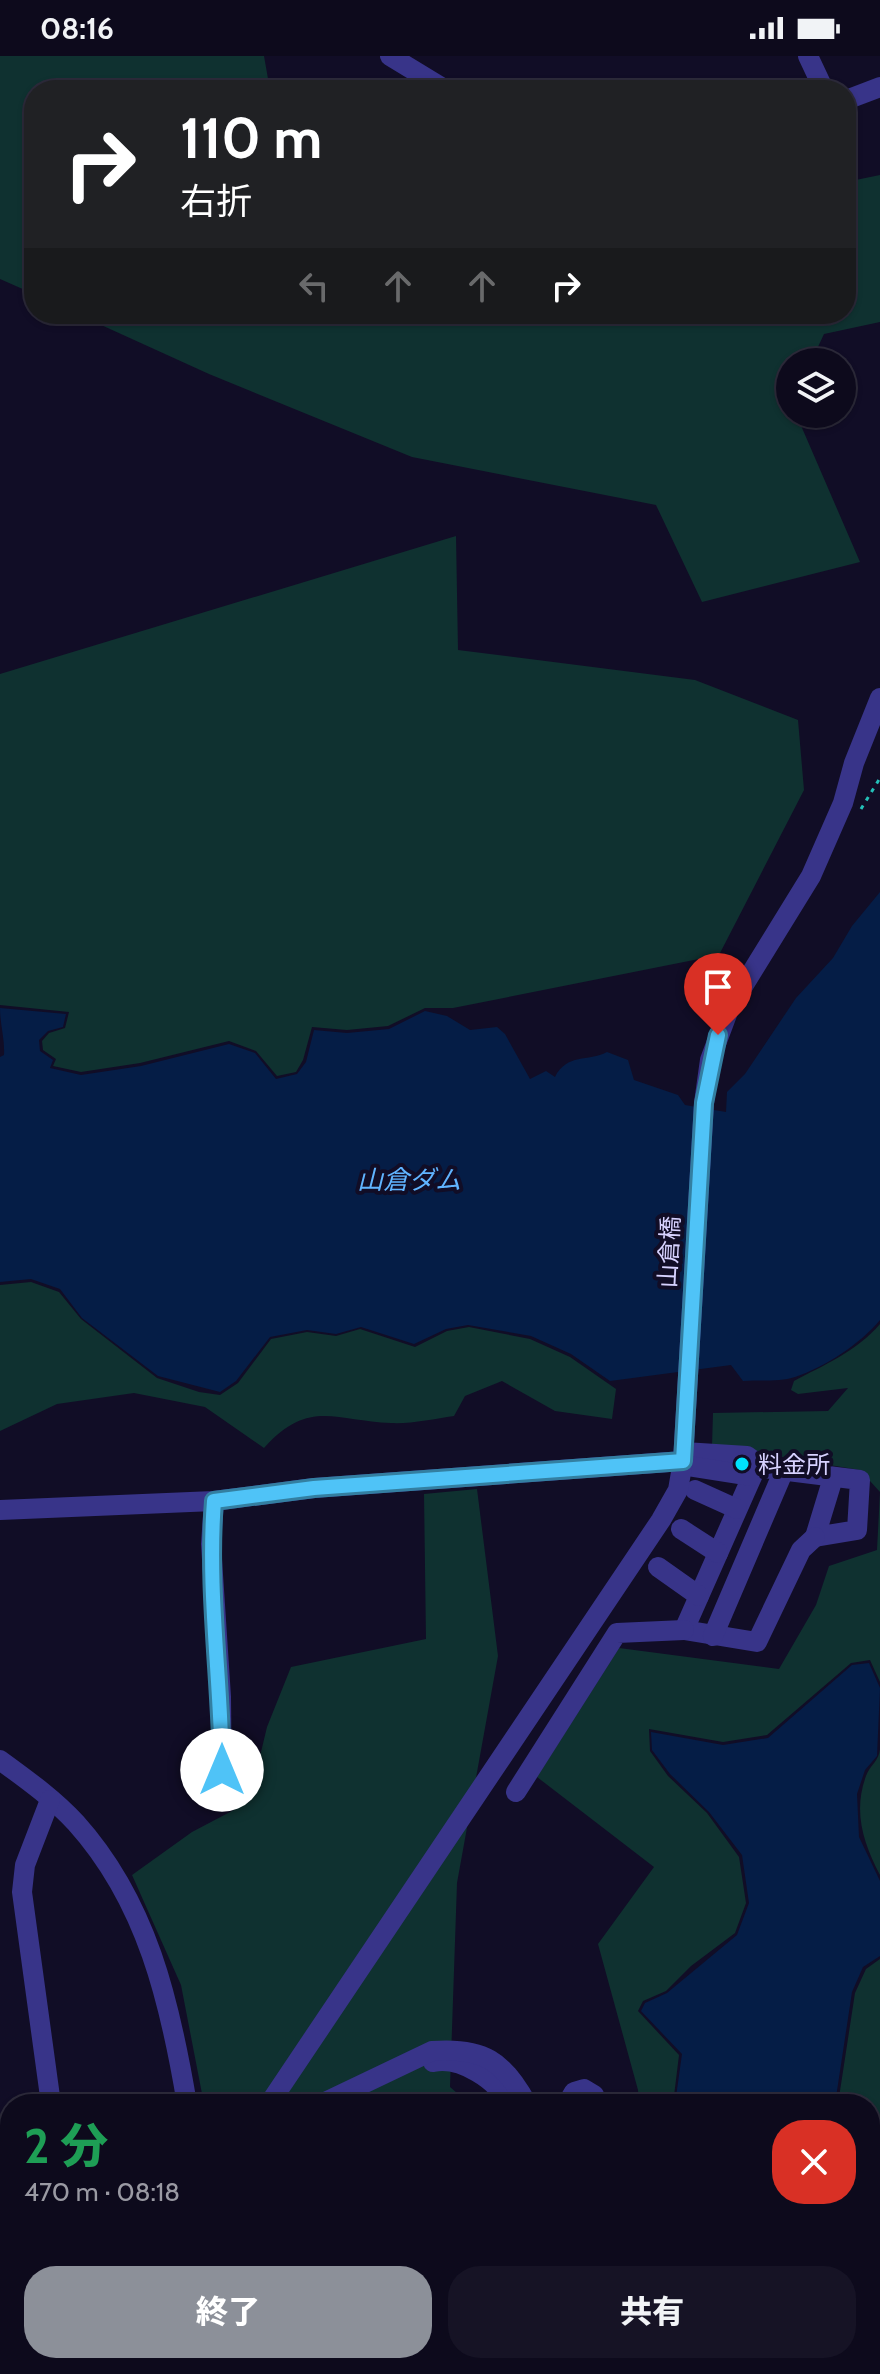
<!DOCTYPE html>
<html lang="ja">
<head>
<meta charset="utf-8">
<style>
  :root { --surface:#0d0a1c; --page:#161325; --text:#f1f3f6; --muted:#9a9aa3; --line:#2d2b3b; --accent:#8c9099 }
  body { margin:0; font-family:Cabin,"Noto Sans JP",sans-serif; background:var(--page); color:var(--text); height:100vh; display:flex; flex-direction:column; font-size:30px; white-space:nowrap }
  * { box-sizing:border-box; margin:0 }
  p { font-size:26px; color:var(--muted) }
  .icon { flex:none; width:44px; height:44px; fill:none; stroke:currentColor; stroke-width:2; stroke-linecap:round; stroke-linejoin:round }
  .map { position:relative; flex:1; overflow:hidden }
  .sheet { position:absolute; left:0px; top:2038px; width:880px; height:280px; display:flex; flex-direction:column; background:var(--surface); border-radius:32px 32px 0 0; box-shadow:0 2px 6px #0004,0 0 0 2px var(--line) }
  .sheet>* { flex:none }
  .hud { position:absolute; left:24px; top:24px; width:832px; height:244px; border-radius:32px; box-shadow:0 2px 6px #0004,0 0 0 2px var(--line); background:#202124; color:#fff; overflow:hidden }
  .tools { position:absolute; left:776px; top:292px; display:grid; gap:16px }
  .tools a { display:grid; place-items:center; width:80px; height:80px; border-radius:50%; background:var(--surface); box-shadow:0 2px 6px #0004,0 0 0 2px var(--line); font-size:40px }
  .pin { position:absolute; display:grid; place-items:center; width:68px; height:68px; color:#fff; margin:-82px -34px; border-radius:50% 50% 50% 0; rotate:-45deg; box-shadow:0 0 8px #0007 }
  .pin .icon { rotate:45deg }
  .me { position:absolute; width:88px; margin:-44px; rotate:0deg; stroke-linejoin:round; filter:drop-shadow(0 0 6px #0008) }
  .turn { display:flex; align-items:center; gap:28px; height:168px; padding:0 24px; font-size:36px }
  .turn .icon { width:104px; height:104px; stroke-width:2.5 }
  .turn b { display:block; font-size:56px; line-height:68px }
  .lanes { display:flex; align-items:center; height:76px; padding:0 24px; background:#0003; justify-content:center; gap:40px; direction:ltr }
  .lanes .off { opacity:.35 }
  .round { display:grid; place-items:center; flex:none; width:84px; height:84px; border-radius:32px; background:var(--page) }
  .overview { display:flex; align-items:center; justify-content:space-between; height:136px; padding:0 24px }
  h1 { font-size:48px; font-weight:800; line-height:60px; color:#1e9e55 }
  .button { display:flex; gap:16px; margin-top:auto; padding:16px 24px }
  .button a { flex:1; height:92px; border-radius:32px; background:var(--accent); color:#fff; font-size:32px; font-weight:800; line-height:92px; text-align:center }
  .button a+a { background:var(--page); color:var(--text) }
  .status { display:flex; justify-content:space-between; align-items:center; height:56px; padding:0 40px; background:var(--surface); direction:ltr }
  .status svg { height:22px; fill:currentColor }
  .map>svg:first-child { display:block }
  .green { fill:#0f3130 }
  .water { fill:#051d46 }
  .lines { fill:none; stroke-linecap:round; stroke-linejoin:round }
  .path { stroke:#24c0b8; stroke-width:3; stroke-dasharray:4 6; stroke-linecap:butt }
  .minor { stroke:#383489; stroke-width:20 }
  .route-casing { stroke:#337fa1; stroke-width:20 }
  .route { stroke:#4fc3f7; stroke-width:14 }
  .poi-dot { fill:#00e2fd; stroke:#110d26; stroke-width:3 }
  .labels { text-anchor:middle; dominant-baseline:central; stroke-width:8; stroke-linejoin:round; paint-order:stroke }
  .street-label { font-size:24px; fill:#d7d2ff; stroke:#110d26 }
  .poi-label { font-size:24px; fill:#d7d2ff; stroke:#110d26; text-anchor:start }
  .water-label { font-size:26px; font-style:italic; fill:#60b4ff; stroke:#110d26 }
</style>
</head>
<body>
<div class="status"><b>08:16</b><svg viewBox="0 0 49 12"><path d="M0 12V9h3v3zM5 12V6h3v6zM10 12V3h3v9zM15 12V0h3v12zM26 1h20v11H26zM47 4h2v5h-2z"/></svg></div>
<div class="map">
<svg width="880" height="2318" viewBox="0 0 880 2318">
  <rect width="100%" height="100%" fill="#110d26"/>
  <g class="green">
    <polygon points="0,0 264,0 270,34 34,34 34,238 0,223"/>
    <polygon points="880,119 880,266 824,278 811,306 790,306 790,358 796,358 860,506 702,546 656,449 412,401 209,318 77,258 846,258 846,126"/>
    <polygon points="456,480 458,594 695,624 798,664 804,734 719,899 453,952 425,952 388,970 347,974 312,971 303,1004 296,1016 277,1020 256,995 229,985 140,1007 81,1016 53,1010 56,1003 43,994 42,985 49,977 65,972 69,956 0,949 0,618"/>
    <path d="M31,1226l28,10 22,27 76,59 42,14 21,3 18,-12 33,-44 36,-7 29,4 24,-7 55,18 32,-16 22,-4 61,12 40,18 46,32 -4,30 -57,-8 -53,-30 -37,15 -11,20c-20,3 -43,8 -63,7 -56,-2 -82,-25 -127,25l-59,-41 -71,-14 -77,11 -57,27v-146z"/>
    <path d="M880,1268v358l-10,-22 -19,3 -84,72 -44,7 -74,-13 1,22 18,25 39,37 32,44 7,46 -11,30 -44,33 -25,25 -23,10 -5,10 41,44 -6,49h-34l-1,-14 -40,-146 56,-77 -117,-90 82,-129 160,21 37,-64 13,-39 48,-16 3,-58 -20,-22 -148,-24 1,-33 115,-2 20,-23 -50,6 -7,-4 3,-9c30,-16 63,-30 86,-57z"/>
    <polygon points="477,1433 498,1600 457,1827 450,2031 470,2048 204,2048 181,1929 132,1819 192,1776 249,1746 267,1671 291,1611 426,1583 424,1438"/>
    <path d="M880,1693v126c-17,-32 -27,-64 -14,-99 4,-11 13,-15 14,-27z"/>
    <polygon points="880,1903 880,2190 870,2183 870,2048 838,2048 855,1937 866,1913"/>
  </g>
  <g class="water">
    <path d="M880,836v428c-20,24 -55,47 -85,57 -15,5 -36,3 -52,4l-12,-16 -121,16 -39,-27 -40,-18 -63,-11 -22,4 -32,15 -53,-17 -25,7 -29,-4 -37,7 -34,44 -16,11 -62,-16 -76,-58 -22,-29 -29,-10 -31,3v-225l4,-2c1,-16 -4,-30 -4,-47l66,6 -3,13 -15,4 -9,9 1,11 13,9 -3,8 31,7 60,-9 88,-22 26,9 21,26 21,-5 9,-12 8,-32 33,3 42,-4 36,-18 22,5 23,14 27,-3 8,7 25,45 16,-8 9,6c12,-24 33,-15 52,-25l21,8 6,20 44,15 7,10 41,7 1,-20 18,-18 51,-76 37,-40 19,-32z"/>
    <polygon points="869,1607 880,1632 877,1700 865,1714 857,1738 859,1781 880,1825 880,1900 863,1911 852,1936 835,2048 675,2048 682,1998 641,1955 645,1947 667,1937 737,1879 749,1847 742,1799 709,1756 670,1718 652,1694 651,1676 723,1689 768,1682 852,1609"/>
    <polygon points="870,2186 880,2193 880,2318 377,2318 374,2308 630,2311 633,2308 870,2308"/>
  </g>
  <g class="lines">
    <polyline class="path" points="861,753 880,722"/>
    <g class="minor">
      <polyline points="390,0 446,34"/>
      <polyline points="808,0 824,34"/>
      <polyline points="846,44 880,31"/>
      <polyline points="684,1396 747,1400 764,1412 860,1424 857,1474 815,1481 833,1422"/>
      <polyline points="758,1407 684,1574 757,1586 801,1494 815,1481"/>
      <polyline points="682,1409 752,1420"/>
      <polyline points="695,1434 737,1453"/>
      <polyline points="214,1445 211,1488 221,1641 222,1738"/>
      <polyline points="0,1454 214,1445 314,1432 683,1405"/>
      <polyline points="681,1473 718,1497"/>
      <polyline points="658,1511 699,1540"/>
      <polyline points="713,1580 784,1414"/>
      <path d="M0,1704c26,19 54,39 76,63 71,79 94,179 111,281"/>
      <polyline points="516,1736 617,1577 684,1574"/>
      <polyline points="50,1744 25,1809 22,1836 51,2048"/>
      <path d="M433,2006c27,-6 65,18 75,42"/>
      <polyline points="269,2048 661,1464 678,1434 683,1405 704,1047 710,1004 729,953 811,820 843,747 854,707 880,642"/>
      <path d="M321,2048l111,-53c51,-4 72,10 95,53"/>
      <polyline points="567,2048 574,2036 584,2033 594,2039 595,2048"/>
      <polyline points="103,2308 105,2318"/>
      <polyline points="266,2308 274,2318"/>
      <polyline points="287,2308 292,2318"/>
      <polyline points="304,2308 308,2318"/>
    </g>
  </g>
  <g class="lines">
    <defs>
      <path id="route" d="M222,1714c-1,-90 -15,-180 -8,-269l100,-13 369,-27 21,-358 14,-68"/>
    </defs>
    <use href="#route" class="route-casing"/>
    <use href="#route" class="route"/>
  </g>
  <circle class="poi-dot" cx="742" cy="1408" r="8"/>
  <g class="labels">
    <g class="street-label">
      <text transform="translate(669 1196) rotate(-87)">山倉橋</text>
    </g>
    <g class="poi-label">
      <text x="758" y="1408">料金所</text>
    </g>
    <g class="water-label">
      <text x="409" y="1124">山倉ダム</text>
    </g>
  </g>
</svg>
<div class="tools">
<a><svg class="icon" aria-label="layers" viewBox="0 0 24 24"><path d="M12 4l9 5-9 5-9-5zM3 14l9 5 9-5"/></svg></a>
</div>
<div class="pin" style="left:718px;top:979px;background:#d93025"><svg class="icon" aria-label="arrive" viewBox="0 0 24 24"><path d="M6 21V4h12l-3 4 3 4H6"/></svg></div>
<svg class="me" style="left:222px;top:1714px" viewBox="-20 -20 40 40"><circle r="19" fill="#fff"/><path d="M0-13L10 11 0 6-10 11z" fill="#4fc3f7"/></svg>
<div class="hud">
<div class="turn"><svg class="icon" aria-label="right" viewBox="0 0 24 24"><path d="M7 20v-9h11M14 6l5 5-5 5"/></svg><div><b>110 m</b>右折</div></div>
<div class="lanes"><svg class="icon off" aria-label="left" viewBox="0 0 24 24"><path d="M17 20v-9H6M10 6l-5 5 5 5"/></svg><svg class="icon off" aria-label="ahead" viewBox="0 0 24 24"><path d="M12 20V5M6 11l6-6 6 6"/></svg><svg class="icon off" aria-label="ahead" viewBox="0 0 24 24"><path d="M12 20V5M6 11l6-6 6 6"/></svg><svg class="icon" aria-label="right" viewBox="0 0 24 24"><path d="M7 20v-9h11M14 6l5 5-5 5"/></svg></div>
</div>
<section class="sheet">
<div class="overview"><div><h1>2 分</h1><p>470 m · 08:18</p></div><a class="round" style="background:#d93025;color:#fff"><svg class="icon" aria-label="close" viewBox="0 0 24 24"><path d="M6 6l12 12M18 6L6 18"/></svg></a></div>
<div class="button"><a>終了</a><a>共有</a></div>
</section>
</div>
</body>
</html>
